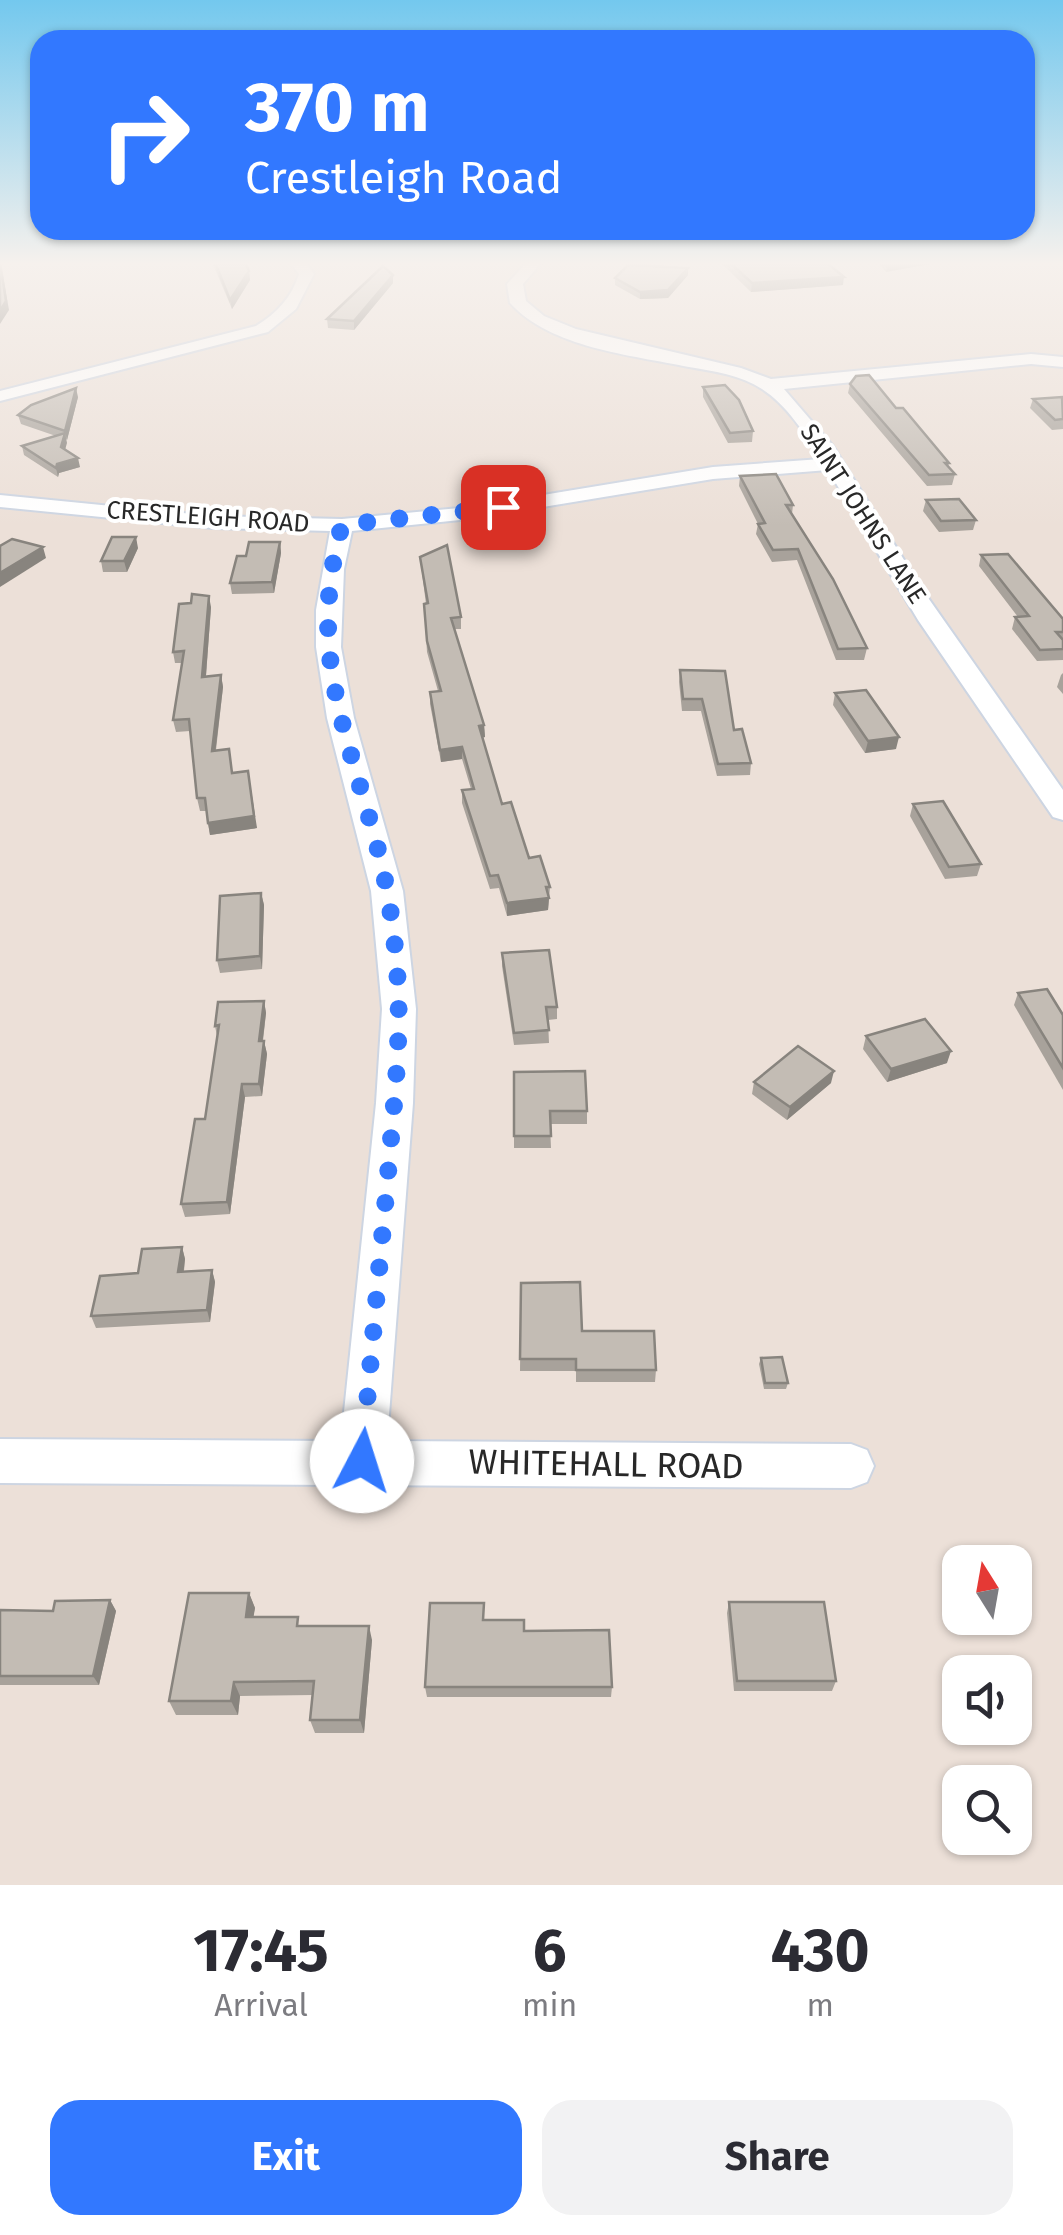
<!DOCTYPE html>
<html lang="en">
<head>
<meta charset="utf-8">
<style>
  :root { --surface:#fff; --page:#f2f2f3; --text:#2b2b33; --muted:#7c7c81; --accent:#3278ff }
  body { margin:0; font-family:"Fira Sans",sans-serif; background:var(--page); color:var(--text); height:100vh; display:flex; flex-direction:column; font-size:38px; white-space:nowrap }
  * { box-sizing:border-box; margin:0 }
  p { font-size:32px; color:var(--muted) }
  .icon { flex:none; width:55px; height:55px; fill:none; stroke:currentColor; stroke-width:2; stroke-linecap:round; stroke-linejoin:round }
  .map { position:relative; height:1885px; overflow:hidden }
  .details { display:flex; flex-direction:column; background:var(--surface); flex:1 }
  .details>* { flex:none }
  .guide { position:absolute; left:30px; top:30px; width:1005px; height:210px; border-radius:30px; box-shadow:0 2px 8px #0004; background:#3278ff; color:#fff; overflow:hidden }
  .needle { width:65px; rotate:349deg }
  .tools { position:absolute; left:942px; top:1545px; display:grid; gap:20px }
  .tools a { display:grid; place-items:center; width:90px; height:90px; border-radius:20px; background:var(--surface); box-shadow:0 2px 8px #0004; font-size:50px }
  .pin { position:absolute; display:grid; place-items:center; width:85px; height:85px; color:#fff; margin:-42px; border-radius:20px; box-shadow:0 5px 15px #0006 }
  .me { position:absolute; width:110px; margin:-55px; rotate:5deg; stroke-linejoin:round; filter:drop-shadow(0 0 8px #0008) }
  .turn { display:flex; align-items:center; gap:35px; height:210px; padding:0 50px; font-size:45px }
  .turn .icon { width:130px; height:130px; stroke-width:2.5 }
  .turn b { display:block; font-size:70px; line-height:85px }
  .eta { display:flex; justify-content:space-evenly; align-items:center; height:170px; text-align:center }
  .eta b { font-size:60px; font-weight:700; line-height:70px }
  .primary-button { display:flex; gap:20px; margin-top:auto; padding:20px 50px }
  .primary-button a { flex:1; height:115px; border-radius:30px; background:var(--accent); color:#fff; font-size:40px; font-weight:700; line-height:115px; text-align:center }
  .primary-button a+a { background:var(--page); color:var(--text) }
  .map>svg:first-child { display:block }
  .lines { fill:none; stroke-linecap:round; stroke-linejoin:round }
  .minor-casing { stroke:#cdd5e2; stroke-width:4 }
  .minor { fill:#fff; fill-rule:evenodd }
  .wall { fill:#a8a29b }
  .shaded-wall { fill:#88847e }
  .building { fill:#c3bcb4; stroke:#88847e; stroke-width:2.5 }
  .route { stroke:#3278ff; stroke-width:18; stroke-dasharray:0 32.4 }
  .labels { text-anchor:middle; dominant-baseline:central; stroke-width:8; stroke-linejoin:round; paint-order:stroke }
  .far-street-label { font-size:25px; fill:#282828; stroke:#fff }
  .near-street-label { font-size:35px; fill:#282828; stroke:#fff }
</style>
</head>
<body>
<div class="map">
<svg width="1063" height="1885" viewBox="0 0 1063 1885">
  <rect width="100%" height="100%" fill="#ece0d8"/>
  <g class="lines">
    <defs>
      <g id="minor">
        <path d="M290,262h15l9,12 -18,35 -28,23 -268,69v-10l256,-65c21,-13 36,-29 43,-52z"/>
        <path d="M527,262h15l-19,22 3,17 18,15 32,13 165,39 30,11 260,-25 32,3v10l-32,-3 -247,25 49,57 91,146 139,198v30l-10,-3 -135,-197 -90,-150 -115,9 -243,40 -118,12 -8,38 -3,78 13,71 49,173 13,118 -3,94 -26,338 464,3 16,6 7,16 -7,16 -16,6 -851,-5v-44l341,2 35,-338 6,-94 -11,-118 -44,-173 -11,-71v-37l14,-79 -117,-3 -213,-21v-12l213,21 129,3 128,-12 243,-40 108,-8c-16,-25 -34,-54 -59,-70 -21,-14 -49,-18 -73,-22 -58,-12 -138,-19 -179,-64l-3,-19z"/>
      </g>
    </defs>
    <use href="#minor" class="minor-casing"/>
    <use href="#minor" class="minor"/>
  </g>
  <g class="wall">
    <polygon points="212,262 245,262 249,271 250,280 232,309"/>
    <polygon points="720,262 826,262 843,285 751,292"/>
    <polygon points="877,262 931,262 930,264 886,272"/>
    <polygon points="393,275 393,283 354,330 328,328 327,319"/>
    <polygon points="688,275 668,298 640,299 615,285 615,278"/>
    <polygon points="850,384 896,408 949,463 948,467 955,474 952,485 927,486 848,393"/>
    <polygon points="703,387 753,431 752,442 728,443 703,397"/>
    <polygon points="78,397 67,440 66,439 65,450 80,467 59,473 58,477 24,455 22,446 56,436 21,424 18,415"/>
    <polygon points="1063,398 1063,429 1052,430 1030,408 1033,399"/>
    <polygon points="740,476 793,505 792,514 867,648 864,660 836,660 797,560 772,562 756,534 758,524 739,486"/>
    <polygon points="926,500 976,520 973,530 939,532 923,511"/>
    <polygon points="280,542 281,553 274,593 232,594 230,583 246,556"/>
    <polygon points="138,548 127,572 103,572 101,561"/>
    <polygon points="981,555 1063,619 1063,660 1037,661 1012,629 1015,617 1018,617 979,566"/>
    <polygon points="420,557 461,617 461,629 454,629 484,725 485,737 482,738 502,804 529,858 550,887 548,910 507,916 499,888 490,889 462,803 462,790 471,789 462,759 441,762 430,704 430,692 438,691 427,652 424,604 426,604"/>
    <polygon points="211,607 206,676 221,675 223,687 216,750 232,773 257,828 210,835 206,811 200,811 197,798 190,731 176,732 173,720 182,663 175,663 173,652"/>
    <polygon points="680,670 734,730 751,763 750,775 717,776 701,711 682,711 679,682"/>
    <polygon points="1063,673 1063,694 1057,687 1061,675"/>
    <polygon points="835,693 896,749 865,753 833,705"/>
    <polygon points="913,804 981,864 977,876 945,879 910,816"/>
    <polygon points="261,893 264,905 262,969 220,973 217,960"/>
    <polygon points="502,953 557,1007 557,1019 548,1020 549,1043 514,1045 502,966"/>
    <polygon points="1018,993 1063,1015 1063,1090 1014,1005"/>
    <polygon points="264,1001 266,1013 263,1041 264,1041 267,1054 262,1096 245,1097 230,1214 185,1217 181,1204 205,1119 217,1036 215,1026"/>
    <polygon points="866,1036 947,1063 887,1082 863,1049"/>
    <polygon points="514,1072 587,1111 587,1124 550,1124 551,1148 514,1148"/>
    <polygon points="754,1082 831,1083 787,1120 752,1094"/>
    <polygon points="182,1247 185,1259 184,1271 212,1270 215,1282 210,1322 96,1328 91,1316 138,1273"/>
    <polygon points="521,1283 582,1331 656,1370 655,1382 576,1382 576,1371 520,1371"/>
    <polygon points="761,1358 788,1383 786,1389 764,1389 759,1364"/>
    <polygon points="249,1593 255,1608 253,1617 372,1640 364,1733 315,1733 310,1720 313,1695 240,1696 238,1715 176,1715 169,1701"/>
    <polygon points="110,1600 116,1611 99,1685 0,1685 0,1610 53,1611"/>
    <polygon points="729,1602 836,1681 832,1691 734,1691 727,1613"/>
    <polygon points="484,1620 524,1631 612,1687 611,1697 427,1697 425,1687"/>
  </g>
  <g class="shaded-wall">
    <polygon points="895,262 931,262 930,264 886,272 887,263"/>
    <polygon points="1,264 9,310 0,324 0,311"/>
    <polygon points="688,268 688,275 668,298 640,299 640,292"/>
    <polygon points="249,271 250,280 232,309 230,300"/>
    <polygon points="393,275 393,283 354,330 354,321"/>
    <polygon points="844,277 843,285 751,292 752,283"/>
    <polygon points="76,388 78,397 67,440 65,431"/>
    <polygon points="65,433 67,443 63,457 61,447"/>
    <polygon points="78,458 80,467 59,473 58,477 56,468 57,464"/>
    <polygon points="136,537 138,548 127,572 124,561"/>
    <polygon points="280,542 281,553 274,593 272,582"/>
    <polygon points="43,547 46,558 0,587 0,573"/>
    <polygon points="209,596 211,607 205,688 202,677"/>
    <polygon points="221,675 223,687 214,763 212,751"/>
    <polygon points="484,725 485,737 479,738 479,726"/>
    <polygon points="899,737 896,749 865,753 868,741"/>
    <polygon points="462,747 462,759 441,762 440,750"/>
    <polygon points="250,783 257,828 210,835 208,823"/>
    <polygon points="261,893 264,905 262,969 260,956"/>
    <polygon points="549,898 548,910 507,916 507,903"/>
    <polygon points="264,1001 266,1013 261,1054 259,1041"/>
    <polygon points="264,1041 267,1054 262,1096 259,1084"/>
    <polygon points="951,1051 947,1063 887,1082 891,1069"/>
    <polygon points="834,1071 831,1083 787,1120 790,1107"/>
    <polygon points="242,1084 245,1097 230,1214 227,1202"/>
    <polygon points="182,1247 185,1259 182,1284 178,1272"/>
    <polygon points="212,1270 215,1282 210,1322 207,1310"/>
    <polygon points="249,1593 255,1608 251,1632 246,1617"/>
    <polygon points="110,1600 116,1611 99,1685 93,1676"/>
    <polygon points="369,1626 372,1640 364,1733 360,1720"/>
    <polygon points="234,1682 240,1696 238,1715 231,1701"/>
  </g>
  <g class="building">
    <polygon points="215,262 245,262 249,271 230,300"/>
    <polygon points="729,262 826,262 844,277 752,283"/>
    <polygon points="0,263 6,301 0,311"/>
    <polygon points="628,265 688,268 668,290 640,292 615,278"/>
    <polygon points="383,266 393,275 354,321 327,319"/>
    <polygon points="869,375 896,408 903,408 949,463 945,463 955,474 929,475 850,384 856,376"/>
    <polygon points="725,385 739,400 753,431 730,433 703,387"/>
    <polygon points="76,388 65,431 18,415 31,405"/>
    <polygon points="1062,397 1063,419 1055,420 1033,399"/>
    <polygon points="65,433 61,447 78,458 57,464 56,468 22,446"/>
    <polygon points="776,474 793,505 786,505 833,579 867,648 838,649 798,549 773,550 758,524 765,523 740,476"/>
    <polygon points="959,499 976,520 941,521 926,500"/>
    <polygon points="112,537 136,537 124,561 101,561"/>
    <polygon points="12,539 43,547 0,573 0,546"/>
    <polygon points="249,542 280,542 272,582 230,583 237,556 246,556"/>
    <polygon points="447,545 461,617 451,618 484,725 479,726 502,804 511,802 529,858 540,856 550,887 546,887 549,898 507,903 498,875 490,876 462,790 474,789 462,747 440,750 430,692 441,691 427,641 424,604 428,603 420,557"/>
    <polygon points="1008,554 1063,619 1063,632 1056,632 1063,640 1063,649 1040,650 1015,617 1029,616 981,555"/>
    <polygon points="192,594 209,596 202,677 221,675 212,751 229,749 232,773 248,771 254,816 208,823 205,798 197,798 189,719 173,720 184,651 173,652 179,604 191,603"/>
    <polygon points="680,670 725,671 734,730 742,729 751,763 718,764 702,699 683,699"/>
    <polygon points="866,690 899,737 868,741 835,693"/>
    <polygon points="943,801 981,864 949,867 913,804"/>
    <polygon points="261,893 260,956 217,960 220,896"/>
    <polygon points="549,950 557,1007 546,1007 549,1030 514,1033 502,953"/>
    <polygon points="1047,989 1063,1015 1063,1068 1018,993"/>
    <polygon points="264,1001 259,1041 264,1041 259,1084 242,1084 227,1202 181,1204 195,1119 205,1119 219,1025 215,1026 218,1002"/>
    <polygon points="925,1019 951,1051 891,1069 866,1036"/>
    <polygon points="798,1046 834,1071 790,1107 754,1082"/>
    <polygon points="585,1071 587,1111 550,1111 551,1136 514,1136 514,1072"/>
    <polygon points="182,1247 178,1272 212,1270 207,1310 91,1316 100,1276 138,1273 142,1249"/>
    <polygon points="580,1282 582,1331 654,1331 656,1370 576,1370 576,1359 520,1359 521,1283"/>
    <polygon points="782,1357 788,1383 765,1383 761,1358"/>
    <polygon points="189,1593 249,1593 246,1617 298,1617 297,1626 369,1626 360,1720 310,1720 314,1681 234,1682 231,1701 169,1701"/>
    <polygon points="110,1600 93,1676 0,1676 0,1610 53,1611 55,1601"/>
    <polygon points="729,1602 824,1602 836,1681 737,1681"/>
    <polygon points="430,1603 484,1603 483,1620 524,1620 524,1631 609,1630 612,1687 425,1687"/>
  </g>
  <linearGradient id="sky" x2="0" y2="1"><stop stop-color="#73c8ee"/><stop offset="0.5" stop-color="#f6f1ed"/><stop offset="1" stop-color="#f6f1ed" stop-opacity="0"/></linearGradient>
  <rect width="1063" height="526" fill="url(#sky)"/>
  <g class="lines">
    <path class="route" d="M362,1461c8,-95 17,-191 26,-287 5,-63 13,-126 10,-189 -3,-51 -10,-101 -24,-150 -31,-114 -66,-189 -32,-310l161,-18"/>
  </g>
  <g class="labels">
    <g class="far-street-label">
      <text transform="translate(863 514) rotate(57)">SAINT JOHNS LANE</text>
      <text transform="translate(208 517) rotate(4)">CRESTLEIGH ROAD</text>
    </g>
    <g class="near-street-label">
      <text transform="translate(606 1464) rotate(1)">WHITEHALL ROAD</text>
    </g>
  </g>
</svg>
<div class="tools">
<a><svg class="needle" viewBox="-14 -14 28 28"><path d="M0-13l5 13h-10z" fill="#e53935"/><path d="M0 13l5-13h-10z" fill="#7c7c81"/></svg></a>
<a><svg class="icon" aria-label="sound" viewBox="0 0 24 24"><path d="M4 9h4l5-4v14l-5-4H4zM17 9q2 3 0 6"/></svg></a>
<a><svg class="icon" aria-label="search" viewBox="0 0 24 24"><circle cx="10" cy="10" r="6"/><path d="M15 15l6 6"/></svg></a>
</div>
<div class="pin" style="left:503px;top:507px;background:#d93025"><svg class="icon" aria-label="arrive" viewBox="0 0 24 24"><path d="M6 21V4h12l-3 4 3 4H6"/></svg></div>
<svg class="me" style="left:362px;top:1461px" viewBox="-20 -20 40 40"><circle r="19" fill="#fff"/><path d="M0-13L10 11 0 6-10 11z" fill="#3278ff"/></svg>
<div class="guide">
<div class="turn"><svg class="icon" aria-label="right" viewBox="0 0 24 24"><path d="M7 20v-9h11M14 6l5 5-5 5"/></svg><div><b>370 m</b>Crestleigh Road</div></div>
</div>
</div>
<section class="details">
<div class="eta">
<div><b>17:45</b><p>Arrival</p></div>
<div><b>6</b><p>min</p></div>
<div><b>430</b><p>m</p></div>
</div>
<div class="primary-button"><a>Exit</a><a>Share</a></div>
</section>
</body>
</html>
